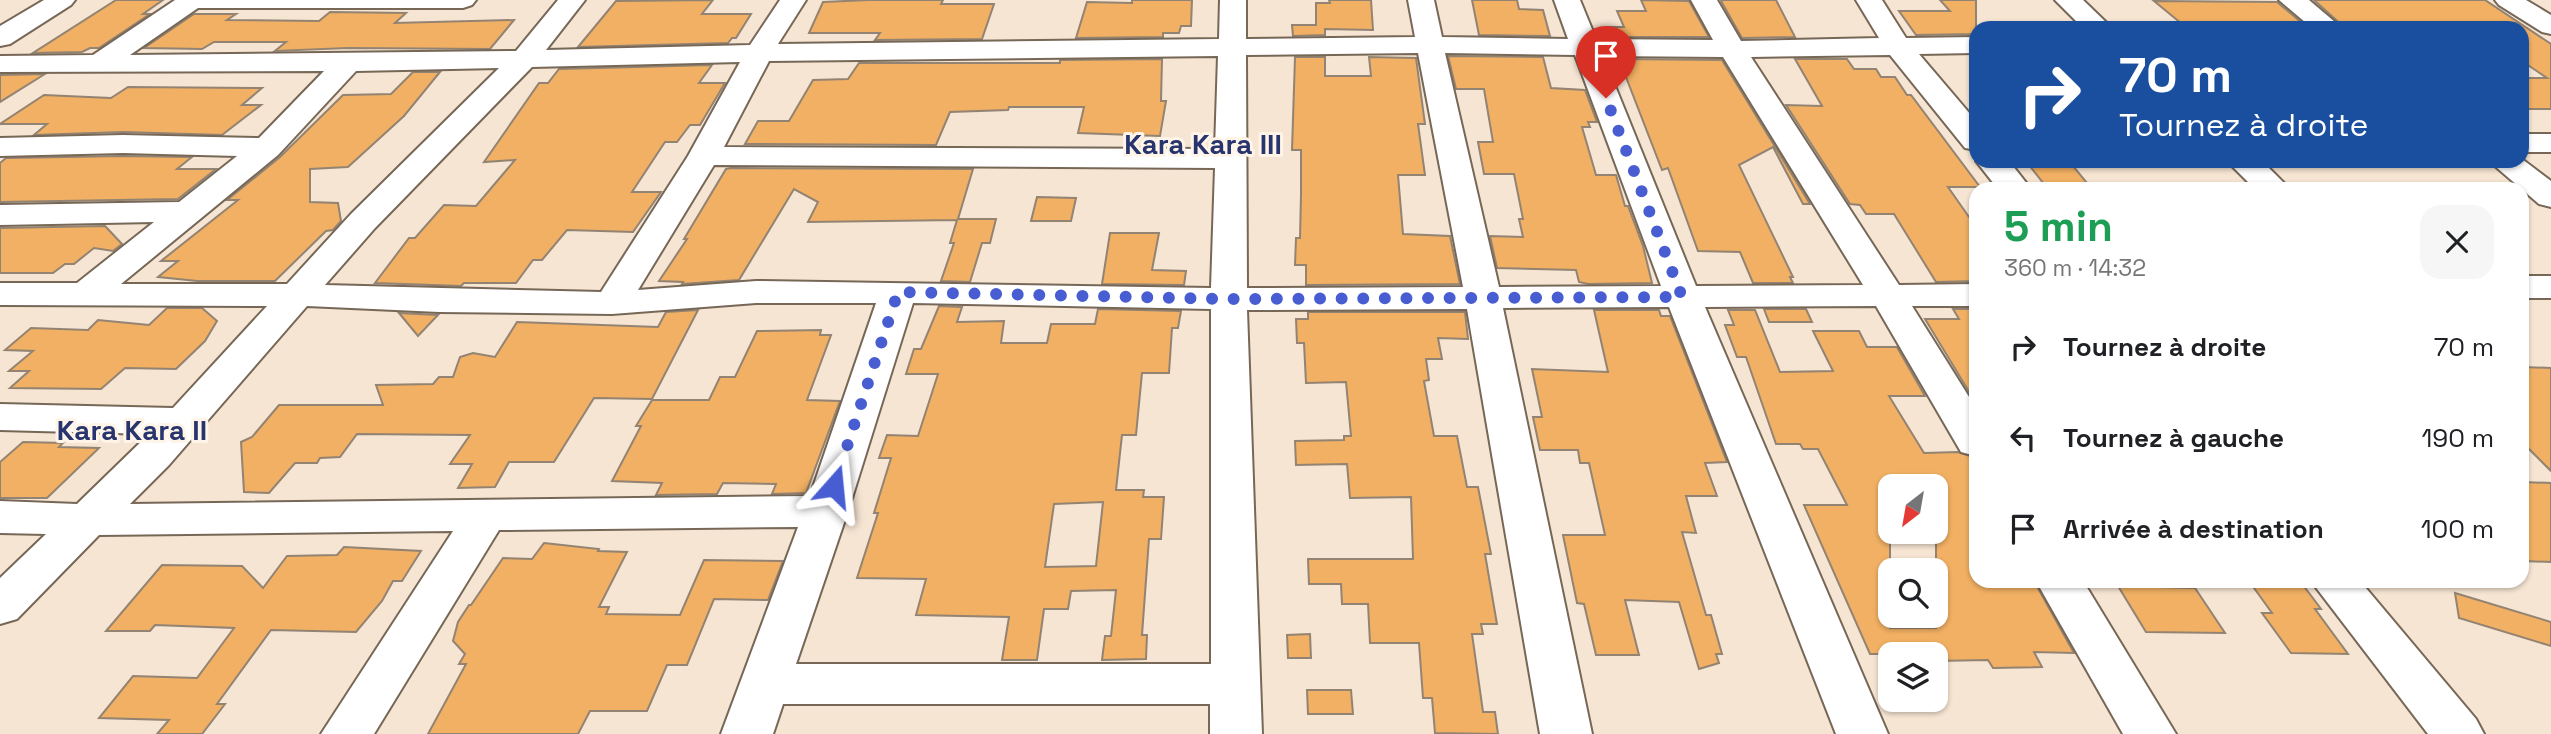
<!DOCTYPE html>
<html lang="fr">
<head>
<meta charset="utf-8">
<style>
  :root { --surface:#fff; --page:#f6f6f6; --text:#202124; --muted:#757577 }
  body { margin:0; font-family:"Space Grotesk",sans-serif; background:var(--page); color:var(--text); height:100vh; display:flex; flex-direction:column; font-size:26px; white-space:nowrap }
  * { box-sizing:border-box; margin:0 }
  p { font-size:23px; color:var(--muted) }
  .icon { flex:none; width:38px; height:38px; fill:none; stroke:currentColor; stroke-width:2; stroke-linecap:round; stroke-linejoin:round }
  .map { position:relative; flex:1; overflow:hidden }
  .details { position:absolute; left:1969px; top:182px; width:560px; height:406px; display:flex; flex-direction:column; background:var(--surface); border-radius:21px; box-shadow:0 2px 5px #0004 }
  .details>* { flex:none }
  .banner { position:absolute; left:1969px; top:21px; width:560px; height:147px; border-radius:21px; box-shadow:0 2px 5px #0004; background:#1a4fa0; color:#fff; overflow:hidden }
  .needle { width:46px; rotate:211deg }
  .tools { position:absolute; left:1878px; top:474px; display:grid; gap:14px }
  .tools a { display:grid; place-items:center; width:70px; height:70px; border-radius:14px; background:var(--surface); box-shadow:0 2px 5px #0004; font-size:35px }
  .pin { position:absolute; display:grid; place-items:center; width:60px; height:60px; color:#fff; margin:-72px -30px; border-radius:50% 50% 50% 0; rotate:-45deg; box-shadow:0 0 7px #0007 }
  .pin .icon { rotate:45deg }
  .me { position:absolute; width:77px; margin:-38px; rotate:18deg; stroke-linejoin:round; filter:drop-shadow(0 0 5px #0008) }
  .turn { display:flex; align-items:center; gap:24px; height:147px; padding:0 35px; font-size:32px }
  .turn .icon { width:91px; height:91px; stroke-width:2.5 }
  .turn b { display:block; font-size:49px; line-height:60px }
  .round { display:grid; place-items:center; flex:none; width:74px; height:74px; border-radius:21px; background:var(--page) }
  .headline { display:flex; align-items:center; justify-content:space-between; height:119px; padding:0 35px }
  h1 { font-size:42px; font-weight:700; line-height:52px; color:#1e9e55 }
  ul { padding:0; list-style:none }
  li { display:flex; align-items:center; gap:21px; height:91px; padding:0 35px }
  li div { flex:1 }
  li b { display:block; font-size:26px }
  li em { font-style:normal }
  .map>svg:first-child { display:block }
  .building { fill:#f1b063; stroke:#938372; stroke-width:2; fill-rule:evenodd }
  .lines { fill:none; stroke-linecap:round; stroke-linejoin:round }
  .minor-casing { stroke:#766757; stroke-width:4 }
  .minor { fill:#fff; fill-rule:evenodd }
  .route { stroke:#475dd1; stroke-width:12; stroke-dasharray:0 21.6 }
  .labels { text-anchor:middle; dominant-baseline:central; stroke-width:6; stroke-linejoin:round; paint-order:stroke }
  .district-label { font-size:28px; font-weight:bold; fill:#27346d; stroke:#fef4e8 }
</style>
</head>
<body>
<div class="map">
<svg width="2551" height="734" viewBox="0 0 2551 734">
  <rect width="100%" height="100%" fill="#f7e5d3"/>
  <g class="building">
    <polygon points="116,0 163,0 143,14 150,14 99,48 90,48 82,52 33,53"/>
    <polygon points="713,0 702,14 751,14 736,38 732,38 728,43 578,47 616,1"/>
    <polygon points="868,0 943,0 941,4 994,4 982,39 875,40 880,33 809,33 823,2"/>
    <polygon points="1132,0 1192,0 1191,26 1181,26 1179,33 1163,33 1163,37 1076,38 1087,2 1132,3"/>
    <polygon points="1329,0 1371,0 1373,30 1325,29 1325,35 1293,36 1292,25 1316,25 1316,3 1330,3"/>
    <polygon points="1472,0 1517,0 1519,9 1543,10 1550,36 1479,35"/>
    <polygon points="1641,0 1689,1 1709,37 1610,37 1607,27 1624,27 1617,11 1646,11"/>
    <polygon points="1723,0 1776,0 1795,37 1742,38 1721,1"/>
    <polygon points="1940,0 1976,0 1976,34 1916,35 1899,11 1950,11"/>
    <polygon points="2314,0 2485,0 2551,44 2551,109 2522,109 2522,78 2547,78 2522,61 2522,28 2345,28"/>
    <polygon points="2154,1 2277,2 2308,28 2221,28 2217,24 2182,24"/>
    <polygon points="330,12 406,13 395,23 514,20 490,49 348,48 275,51 286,42 214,42 202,49 144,48 194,14 236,14 227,20 319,21"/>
    <polygon points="1448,56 1543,57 1551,88 1585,90 1597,122 1588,122 1590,127 1582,127 1596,175 1616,175 1625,206 1628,206 1643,246 1652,283 1588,284 1579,282 1576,270 1497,268 1490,236 1523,237 1519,219 1523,219 1514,174 1484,174 1478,142 1493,142 1484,89 1456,89"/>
    <polygon points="1295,57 1325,57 1325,76 1371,76 1369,57 1416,58 1425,124 1418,124 1425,175 1398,175 1403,234 1450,236 1460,284 1306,285 1306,265 1295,265 1296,238 1300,238 1301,194 1301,150 1292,150"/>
    <polygon points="1162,59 1161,101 1166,101 1160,136 1078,133 1084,107 1009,107 1008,110 950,112 936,145 745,144 758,121 789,121 813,80 848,79 859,63 1060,63 1060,60"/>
    <polygon points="1619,59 1722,60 1810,204 1803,204 1773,147 1739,165 1793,277 1790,277 1793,283 1753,283 1740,252 1698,251 1668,168 1662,170"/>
    <polygon points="1795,59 1847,59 1854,69 1876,69 1881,77 1895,77 1907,95 1911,95 1980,187 1948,187 1976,227 1976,281 1936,282 1894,214 1866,214 1860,205 1850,204 1786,105 1822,106"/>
    <polygon points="712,65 699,83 725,83 700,125 690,125 677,142 665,142 632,192 661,192 633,232 567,230 542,260 533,260 516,283 464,283 461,286 375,283 409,238 415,238 444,205 476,206 515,160 484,162 539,83 548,83 559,69"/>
    <polygon points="413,72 440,72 404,116 348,167 310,169 310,202 338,203 341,221 333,230 326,231 275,281 197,281 158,277 178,261 161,261 238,200 227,200 280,157 343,95 391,94"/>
    <polygon points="45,74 0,102 0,75"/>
    <polygon points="128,87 262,88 242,105 261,105 222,135 123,132 34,135 47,124 0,124 44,95 111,98"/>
    <polygon points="123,156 192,157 177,169 216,169 178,199 0,202 0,163 6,158"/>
    <polygon points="2029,165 2073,166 2092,189 2048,189"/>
    <polygon points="731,168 973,169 958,219 996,219 990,243 982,243 970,282 941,281 954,243 950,243 957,220 808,222 818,202 794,189 739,280 682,284 683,282 659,281 687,239 684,239 726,169"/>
    <polygon points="1037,197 1076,198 1071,221 1031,221"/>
    <polygon points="105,226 122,244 113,251 94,248 74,264 65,264 53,273 0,273 0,228"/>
    <polygon points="1110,233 1159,233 1152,270 1186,271 1184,285 1102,284"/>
    <path d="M939,306l23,1 -5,15 47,-1 -3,22h46l4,-19h44l3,-15 83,2 -3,17h-6l-3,45h-27l-6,62h-14l-6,55h28l-1,7h21l-3,42h-12l-7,96h5l-1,24 -44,1 3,-24h6l5,-46 -45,1 -3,18h-24l-7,51h-35l7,-43 -93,-2 10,-36 -69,-1 21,-65h-4l17,-55h-12l8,-23 31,1 20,-62h-32l8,-25h7zM1103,502l-7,64 -51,1 9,-63z"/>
    <polygon points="167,308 202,308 217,321 205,341 176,369 125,368 101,389 10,388 29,371 9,371 33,351 5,350 31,328 88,330 98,320 149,325"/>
    <polygon points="1764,309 1806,309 1812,322 1769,322"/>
    <polygon points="1953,309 1976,309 1976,394 1971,395 1925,319 1959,319"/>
    <polygon points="698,310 652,399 594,398 554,462 509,462 495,487 458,488 472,464 450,464 470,435 357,434 340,457 320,458 317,463 295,463 269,493 244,492 241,442 252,437 279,405 383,405 376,385 433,384 439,377 453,377 460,357 473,353 495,357 517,322 658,327 666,312"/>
    <polygon points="1594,310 1659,310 1661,316 1670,316 1727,462 1705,463 1717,496 1686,496 1696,533 1682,532 1706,615 1711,615 1722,654 1716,654 1719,663 1699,669 1679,602 1625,600 1639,655 1596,655 1584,604 1577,603 1563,535 1605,535 1589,463 1580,463 1578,450 1540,450 1533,417 1542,417 1532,369 1608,372"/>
    <path d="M1728,310h27l25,62 53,-1 -20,-40h46l8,16h30l28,49h-36l35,57 34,-1 18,6v123h58l40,72 -40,-1 8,15 -49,1 -5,-8 -52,1v-7h-66l-66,-149h43l-29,-56h-15l-3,-5h-24l-30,-87h-9l-12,-32h9zM1890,486h46v142h-46z"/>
    <polygon points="1308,312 1465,312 1468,339 1438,338 1442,359 1426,359 1429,380 1424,381 1434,436 1457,436 1467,487 1478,487 1491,554 1485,554 1497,624 1481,624 1483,634 1472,634 1483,712 1495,712 1498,734 1435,733 1432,698 1423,698 1419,643 1370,643 1368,604 1342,604 1341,584 1309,584 1308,559 1413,559 1411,497 1350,498 1347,464 1296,465 1295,441 1344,440 1344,436 1351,436 1346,382 1306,383 1304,343 1297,343 1296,319 1308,319"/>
    <polygon points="399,313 438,315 418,336"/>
    <polygon points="821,330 820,335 831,335 807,400 840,401 806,493 772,494 776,484 723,483 717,494 656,495 662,483 612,481 641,426 636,426 652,400 709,400 720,377 735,377 757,331"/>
    <polygon points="2522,367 2551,368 2551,471 2522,442"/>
    <polygon points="23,442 63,443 59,447 99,448 47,498 0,498 0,462"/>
    <polygon points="2522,482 2551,483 2551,562 2522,561"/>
    <polygon points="544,543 599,549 598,551 627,552 599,607 609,607 606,614 680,615 704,560 783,561 768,600 714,599 687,665 667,665 647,711 590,711 578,734 428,734 466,664 459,664 465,654 453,641 458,622 469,605 471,605 503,558 532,559"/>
    <polygon points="344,547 421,551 402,581 393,581 382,601 356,632 271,630 217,704 225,704 202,734 157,734 169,720 99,718 133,676 197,678 234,628 155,625 150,631 106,631 162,565 242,566 263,588 287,556 337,555"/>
    <polygon points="2249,581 2300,581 2321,609 2315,609 2348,654 2291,653 2262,613 2272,613"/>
    <polygon points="2118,586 2195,588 2225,633 2146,632"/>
    <polygon points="2455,593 2551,622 2551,646 2459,618"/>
    <polygon points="1310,634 1311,658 1288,658 1287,635"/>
    <polygon points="1307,690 1351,690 1353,714 1308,714"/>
  </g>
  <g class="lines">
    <defs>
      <g id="minor">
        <polygon points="44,0 75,0 71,5 10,44 0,46 0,26"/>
        <path d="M175,0h301l-4,5 -9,3h-265l-68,47 386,-4 42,-51h27l-39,50 204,-5 30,-45h26l-28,44 441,-5 1,-39h26v39l169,-2 -7,-37h26l8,37 126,2 -14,-39h26l16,39 117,1 -22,-40h26l24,41 138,-3 -23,-38h26l24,38 70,-1v16l-57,1 57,67v29l-11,-2 -75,-93 -139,2 148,228 77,-1v22h-64l64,102v48l-15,-4 -85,-146 -171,1 183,427h-52l-167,-427 -166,1 89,426h-52l-73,-425 -220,1 15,424h-52v-30h-427l-10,30h-52l77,-207 -299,3 -125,204h-53l132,-203 -354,4 -82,84 -17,5v-46l46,-44 -46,-1v-32l77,3 72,-70 -149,-4v-26l173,4 94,-102 -267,-1v-22h77l77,-61 -154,3v-20l179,-3 58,-46 -114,-3 -123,3v-18l123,-3 136,3 65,-67 -324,1v-16l93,-1zM1418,53l45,234 -216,1 -1,-233zM1445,53l130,2 86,231 -162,1zM1218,56l-3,93 -491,-2 45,-86zM1603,56l120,1 140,228 -167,1zM740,62l-52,94 -87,136 -276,-7 50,-57 157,-161zM499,68l-148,146 -64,70h-166l157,-129 78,-84zM714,165l501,3 -4,120 -455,-7 -118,9zM756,303h120l-66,193 -680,8 39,-39 138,-159 132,6 173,2zM913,303l298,6v355h-415l52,-153z"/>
        <polygon points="2055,0 2083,0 2112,28 2083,28"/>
        <polygon points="2279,0 2309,0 2342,28 2312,28"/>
        <polygon points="2495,0 2526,0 2551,15 2551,34 2542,32 2499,5"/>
        <rect x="2522" y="134" width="29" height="18"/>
        <polygon points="2522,159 2551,181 2551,207 2539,204 2489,161 2522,161"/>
        <polygon points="1976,161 2009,161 2031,189 1998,189"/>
        <polygon points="2227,161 2262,161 2290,189 2255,189"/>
        <rect x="2522" y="276" width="29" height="22"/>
        <polygon points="2036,581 2083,581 2176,734 2123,734"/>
        <polygon points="2311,581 2360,581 2476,719 2484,734 2428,734"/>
      </g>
    </defs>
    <use href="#minor" class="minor-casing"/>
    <use href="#minor" class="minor"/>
  </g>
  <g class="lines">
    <polyline class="route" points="834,486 898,292 1229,299 1682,297 1606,98"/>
  </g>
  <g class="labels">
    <g class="district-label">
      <text x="1203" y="144">Kara Kara III</text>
      <text x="132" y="430">Kara Kara II</text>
    </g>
  </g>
</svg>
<div class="tools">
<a><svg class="needle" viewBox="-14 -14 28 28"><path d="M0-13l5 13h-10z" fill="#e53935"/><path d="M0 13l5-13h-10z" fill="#757577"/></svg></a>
<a><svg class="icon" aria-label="search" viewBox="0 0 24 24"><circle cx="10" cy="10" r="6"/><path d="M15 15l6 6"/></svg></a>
<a><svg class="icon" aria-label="layers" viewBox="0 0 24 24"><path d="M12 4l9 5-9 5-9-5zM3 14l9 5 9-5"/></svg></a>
</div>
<div class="pin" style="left:1606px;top:98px;background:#d93025"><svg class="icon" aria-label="arrive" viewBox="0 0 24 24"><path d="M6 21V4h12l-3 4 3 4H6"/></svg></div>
<svg class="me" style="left:834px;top:486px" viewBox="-20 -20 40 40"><path d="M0-17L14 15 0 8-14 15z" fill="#475dd1" stroke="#fff" stroke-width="4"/></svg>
<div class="banner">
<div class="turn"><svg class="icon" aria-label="right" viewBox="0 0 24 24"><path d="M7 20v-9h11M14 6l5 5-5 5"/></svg><div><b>70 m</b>Tournez à droite</div></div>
</div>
<section class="details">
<div class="headline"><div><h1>5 min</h1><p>360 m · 14:32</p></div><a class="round"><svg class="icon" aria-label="close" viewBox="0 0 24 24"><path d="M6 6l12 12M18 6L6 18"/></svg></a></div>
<ul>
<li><svg class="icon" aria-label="right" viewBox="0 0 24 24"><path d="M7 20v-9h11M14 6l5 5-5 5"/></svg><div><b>Tournez à droite</b></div><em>70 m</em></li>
<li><svg class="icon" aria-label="left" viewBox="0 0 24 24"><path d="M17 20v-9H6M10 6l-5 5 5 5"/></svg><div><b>Tournez à gauche</b></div><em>190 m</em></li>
<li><svg class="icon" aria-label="arrive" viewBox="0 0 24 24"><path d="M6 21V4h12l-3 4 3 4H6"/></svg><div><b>Arrivée à destination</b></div><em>100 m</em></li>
</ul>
</section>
</div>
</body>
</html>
